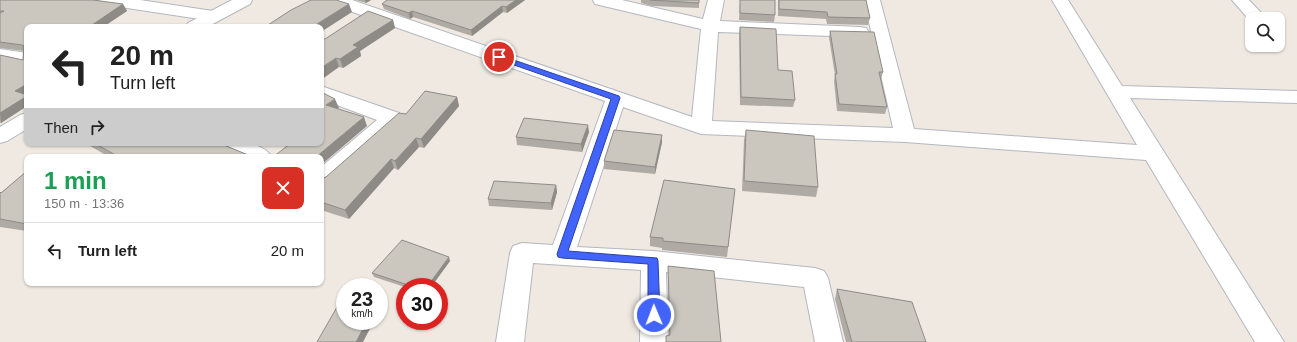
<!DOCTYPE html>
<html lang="en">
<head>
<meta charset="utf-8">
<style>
  :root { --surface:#fff; --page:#f2f2f2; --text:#222; --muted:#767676; --line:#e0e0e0 }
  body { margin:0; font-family:Arial,sans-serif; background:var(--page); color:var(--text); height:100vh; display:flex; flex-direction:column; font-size:15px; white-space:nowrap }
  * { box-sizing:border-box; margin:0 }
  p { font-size:13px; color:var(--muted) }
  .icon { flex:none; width:22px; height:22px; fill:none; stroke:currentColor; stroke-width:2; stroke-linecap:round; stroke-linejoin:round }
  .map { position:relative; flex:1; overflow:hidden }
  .panel { position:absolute; left:24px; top:154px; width:300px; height:132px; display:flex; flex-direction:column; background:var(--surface); border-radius:8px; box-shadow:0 1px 3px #0004 }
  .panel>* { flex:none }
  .banner { position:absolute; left:24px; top:24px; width:300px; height:122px; border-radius:8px; box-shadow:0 1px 3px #0004; background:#fff; color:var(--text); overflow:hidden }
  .fabs { position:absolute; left:1245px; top:12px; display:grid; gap:8px }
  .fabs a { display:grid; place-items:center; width:40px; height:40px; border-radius:8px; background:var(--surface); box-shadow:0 1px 3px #0004; font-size:20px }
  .speed { position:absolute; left:336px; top:278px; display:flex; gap:8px; font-size:20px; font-weight:700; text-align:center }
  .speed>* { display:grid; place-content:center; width:52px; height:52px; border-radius:50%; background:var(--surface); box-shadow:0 1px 3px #0004; line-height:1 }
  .speed small { font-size:10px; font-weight:400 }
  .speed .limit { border:6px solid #d22; background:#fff; color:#111 }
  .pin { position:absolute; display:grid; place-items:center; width:34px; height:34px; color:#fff; margin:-17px; border:2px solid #fff; border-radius:50%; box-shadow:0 1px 4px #0007 }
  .me { position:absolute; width:44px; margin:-22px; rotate:359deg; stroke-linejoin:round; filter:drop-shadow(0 0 3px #0008) }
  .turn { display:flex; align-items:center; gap:14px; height:84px; padding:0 20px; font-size:18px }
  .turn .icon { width:52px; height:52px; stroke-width:2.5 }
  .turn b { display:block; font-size:28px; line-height:34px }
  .then { display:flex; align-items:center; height:38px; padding:0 20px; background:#0003; gap:8px; font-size:15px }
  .round { display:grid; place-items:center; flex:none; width:42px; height:42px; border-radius:8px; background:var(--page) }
  .headline { display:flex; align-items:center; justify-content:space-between; height:68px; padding:0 20px }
  h1 { font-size:24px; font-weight:600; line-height:30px; color:#1e9e55 }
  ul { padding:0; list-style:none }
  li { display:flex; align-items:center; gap:12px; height:56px; padding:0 20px; border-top:1px solid var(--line) }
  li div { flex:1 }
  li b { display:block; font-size:15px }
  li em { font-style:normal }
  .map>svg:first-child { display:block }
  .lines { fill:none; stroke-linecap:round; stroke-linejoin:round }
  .street-casing { stroke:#b4b7c1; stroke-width:2 }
  .secondary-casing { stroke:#b4b7c1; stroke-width:2 }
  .street { fill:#fff; fill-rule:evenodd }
  .secondary { fill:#fff; fill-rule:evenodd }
  .wall { fill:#afaba4 }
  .shaded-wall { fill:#8e8b86 }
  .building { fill:#cbc7bf; stroke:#8e8b86 }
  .route { fill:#4264fb; stroke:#2b41a3 }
</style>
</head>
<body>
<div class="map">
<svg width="1297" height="342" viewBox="0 0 1297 342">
  <rect width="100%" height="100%" fill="#efe9e1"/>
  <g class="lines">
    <defs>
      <g id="street">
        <polygon points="99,0 140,0 213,11 219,12 222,16 219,20 213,21 107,5 101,4"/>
        <polygon points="328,0 352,0 692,117 701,29 595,4 593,0 622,0 703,19 708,0 724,0 720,21 860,27 866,28 869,32 866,36 860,37 718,32 712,121 893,128 864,0 880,0 914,129 1137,145 1052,0 1068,0 1122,86 1297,91 1297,103 1130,98 1284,342 1255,342 1146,160 905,142 701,134 623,107 577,247 653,251 815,268 824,271 828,278 843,342 815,342 804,287 666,272 668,342 640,342 641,270 533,263 524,342 496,342 510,253 513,246 522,243 553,245 605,101 330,4"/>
        <polygon points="1232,0 1249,0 1267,19 1252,19 1252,23"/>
        <polygon points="0,49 27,53 27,65 0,59"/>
        <polygon points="321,86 399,113 402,118 399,123 329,185 321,187 321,167 377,120 321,99"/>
        <path d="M217,143c18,0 44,-3 55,14 -17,0 -44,3 -55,-14z"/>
      </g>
      <g id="secondary">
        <polygon points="232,0 252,0 250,4 207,27 185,27 188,23"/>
        <polygon points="27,113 27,129 7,141 0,143 0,127 20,115"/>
      </g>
    </defs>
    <use href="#street" class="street-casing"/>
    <use href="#secondary" class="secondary-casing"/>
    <use href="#street" class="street"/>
    <use href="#secondary" class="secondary"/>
  </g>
  <g class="wall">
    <polygon points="0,0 97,1 123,4 127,11 103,27 27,27 27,94 26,94 27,95 27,106 1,123 0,123 0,55 23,60 24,51 0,48"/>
    <polygon points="356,0 371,0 366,3"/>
    <polygon points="387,0 525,0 507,13 503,12 472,36 413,17 410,19 384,9 382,4"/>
    <polygon points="641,0 699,0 699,8 652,6 641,3"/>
    <polygon points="740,0 775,0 775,15 774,22 739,20"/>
    <polygon points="778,0 866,0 870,18 868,25 827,24 826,19 778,16"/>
    <polygon points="393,20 395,28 360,51 361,56 343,68 339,67 325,39"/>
    <polygon points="740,27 778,70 795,100 793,107 740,105 739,34"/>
    <polygon points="830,31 883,72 881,79 887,107 885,114 837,111 834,81 835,75 829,38"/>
    <polygon points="457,97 459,106 424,148 419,147 398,170 394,168 349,219 321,210 321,178 326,177 406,114"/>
    <polygon points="746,130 818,187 816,197 742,191 744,140"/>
    <polygon points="589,132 582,152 517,145 516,137"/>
    <polygon points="662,135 662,142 655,174 604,169 604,161"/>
    <polygon points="86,143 219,143 253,157 109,157 87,144"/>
    <polygon points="27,171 27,231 0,227 0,192 1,193"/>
    <polygon points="556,185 557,192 552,210 489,206 488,199"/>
    <polygon points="735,189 727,257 662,250 662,248 650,246 650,237"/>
    <polygon points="450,261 431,287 405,287 374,277 372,273"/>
    <polygon points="668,266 721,342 669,335"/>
    <polygon points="837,289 926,342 846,342 835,299"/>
  </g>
  <g class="shaded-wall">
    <polygon points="365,0 371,0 366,3"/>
    <polygon points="516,0 525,0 507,13 506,7"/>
    <polygon points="123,4 127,11 103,27 89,27"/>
    <polygon points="349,4 352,12 321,32 321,27 317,27 317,24"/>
    <polygon points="502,6 503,12 472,36 471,30"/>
    <polygon points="412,11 413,17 410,19 409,13"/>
    <polygon points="393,20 395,28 360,51 361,56 343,68 340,59 353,45"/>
    <polygon points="336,58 339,67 321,80 321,68"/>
    <polygon points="27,84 27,94 20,98 15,91"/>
    <polygon points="27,96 27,106 1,123 0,113"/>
    <polygon points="457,97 459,106 424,148 421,139"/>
    <polygon points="335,99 339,108 329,114 326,105"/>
    <polygon points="364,117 367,126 321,165 321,157 316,157"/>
    <polygon points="588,125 589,132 582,152 581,144"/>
    <polygon points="662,135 662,142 655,174 655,167"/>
    <polygon points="416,138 419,147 398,170 395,161"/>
    <polygon points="391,159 394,168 349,219 345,210"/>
    <polygon points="556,185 557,192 552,210 551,203"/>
    <polygon points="449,257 450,261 431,287 427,287"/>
    <polygon points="367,321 374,321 363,342 356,342"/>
  </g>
  <g class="building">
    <polygon points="0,0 93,0 123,4 89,27 27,27 27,84 15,91 27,95 27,96 0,113 0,55 23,60 24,46 22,45 0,42 0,13 4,11 0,11"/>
    <polygon points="311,0 336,0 349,4 317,24 317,27 265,27 291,10"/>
    <polygon points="387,0 516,0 506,7 502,6 471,30 412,11 409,13 382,4"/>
    <polygon points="650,0 699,0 699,3"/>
    <polygon points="740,0 775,0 775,15 740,13"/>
    <polygon points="779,0 866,0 870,18 828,17 827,12 779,9"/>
    <polygon points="368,11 393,20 353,45 358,47 340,59 336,58 321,68 321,39 325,39"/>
    <polygon points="740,27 776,29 778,70 792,71 795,100 741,97"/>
    <polygon points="830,31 874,32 883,72 879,72 887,107 839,104 835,74 837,74"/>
    <polygon points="425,91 457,97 421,139 416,138 395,161 391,159 345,210 321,202 321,178 326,177 399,113 406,114"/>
    <polygon points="321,92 335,99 326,105 364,117 316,157 273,157 291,143 321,143"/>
    <polygon points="524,118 588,125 581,144 516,137"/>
    <polygon points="614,130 662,135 655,167 604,161"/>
    <polygon points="746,130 814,136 818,187 744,181"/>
    <polygon points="94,143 219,143 253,157 119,157"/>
    <polygon points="27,171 27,224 0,219 0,192 1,193"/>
    <polygon points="664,180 735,189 728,247 663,241 663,238 650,237"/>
    <polygon points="494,181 556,185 551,203 488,199"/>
    <polygon points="402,240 449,257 427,287 414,287 372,273"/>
    <polygon points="668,266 714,271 721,342 666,342 666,336 670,335"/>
    <polygon points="837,289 912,302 926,342 852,342"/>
    <polygon points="337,307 345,308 345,321 367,321 356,342 317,342"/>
  </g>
  <polygon class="route" points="499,55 619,96 620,98 568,251 657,258 658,261 660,315 658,318 654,320 650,318 648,315 648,264 562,258 558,257 557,254 611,99 497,59 496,57"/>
</svg>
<div class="fabs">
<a><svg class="icon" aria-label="search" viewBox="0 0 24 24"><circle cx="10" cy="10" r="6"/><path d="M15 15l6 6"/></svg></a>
</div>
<div class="speed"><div>23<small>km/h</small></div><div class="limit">30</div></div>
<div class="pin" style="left:499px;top:57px;background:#d93025"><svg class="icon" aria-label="arrive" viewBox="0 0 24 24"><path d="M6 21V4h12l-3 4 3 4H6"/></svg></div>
<svg class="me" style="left:654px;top:315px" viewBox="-20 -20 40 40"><circle r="17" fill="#4264fb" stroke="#fff" stroke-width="3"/><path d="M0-11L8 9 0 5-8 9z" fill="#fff"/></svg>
<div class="banner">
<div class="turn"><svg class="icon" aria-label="left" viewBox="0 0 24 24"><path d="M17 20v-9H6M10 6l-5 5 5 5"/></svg><div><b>20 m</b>Turn left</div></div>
<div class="then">Then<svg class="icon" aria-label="right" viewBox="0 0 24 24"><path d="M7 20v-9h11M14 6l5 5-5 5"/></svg></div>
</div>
<section class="panel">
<div class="headline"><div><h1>1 min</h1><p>150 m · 13:36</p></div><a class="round" style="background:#d93025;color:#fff"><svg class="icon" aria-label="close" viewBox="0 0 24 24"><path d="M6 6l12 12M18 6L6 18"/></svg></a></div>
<ul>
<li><svg class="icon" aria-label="left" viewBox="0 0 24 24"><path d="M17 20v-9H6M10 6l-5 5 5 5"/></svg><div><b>Turn left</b></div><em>20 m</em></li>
</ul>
</section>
</div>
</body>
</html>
